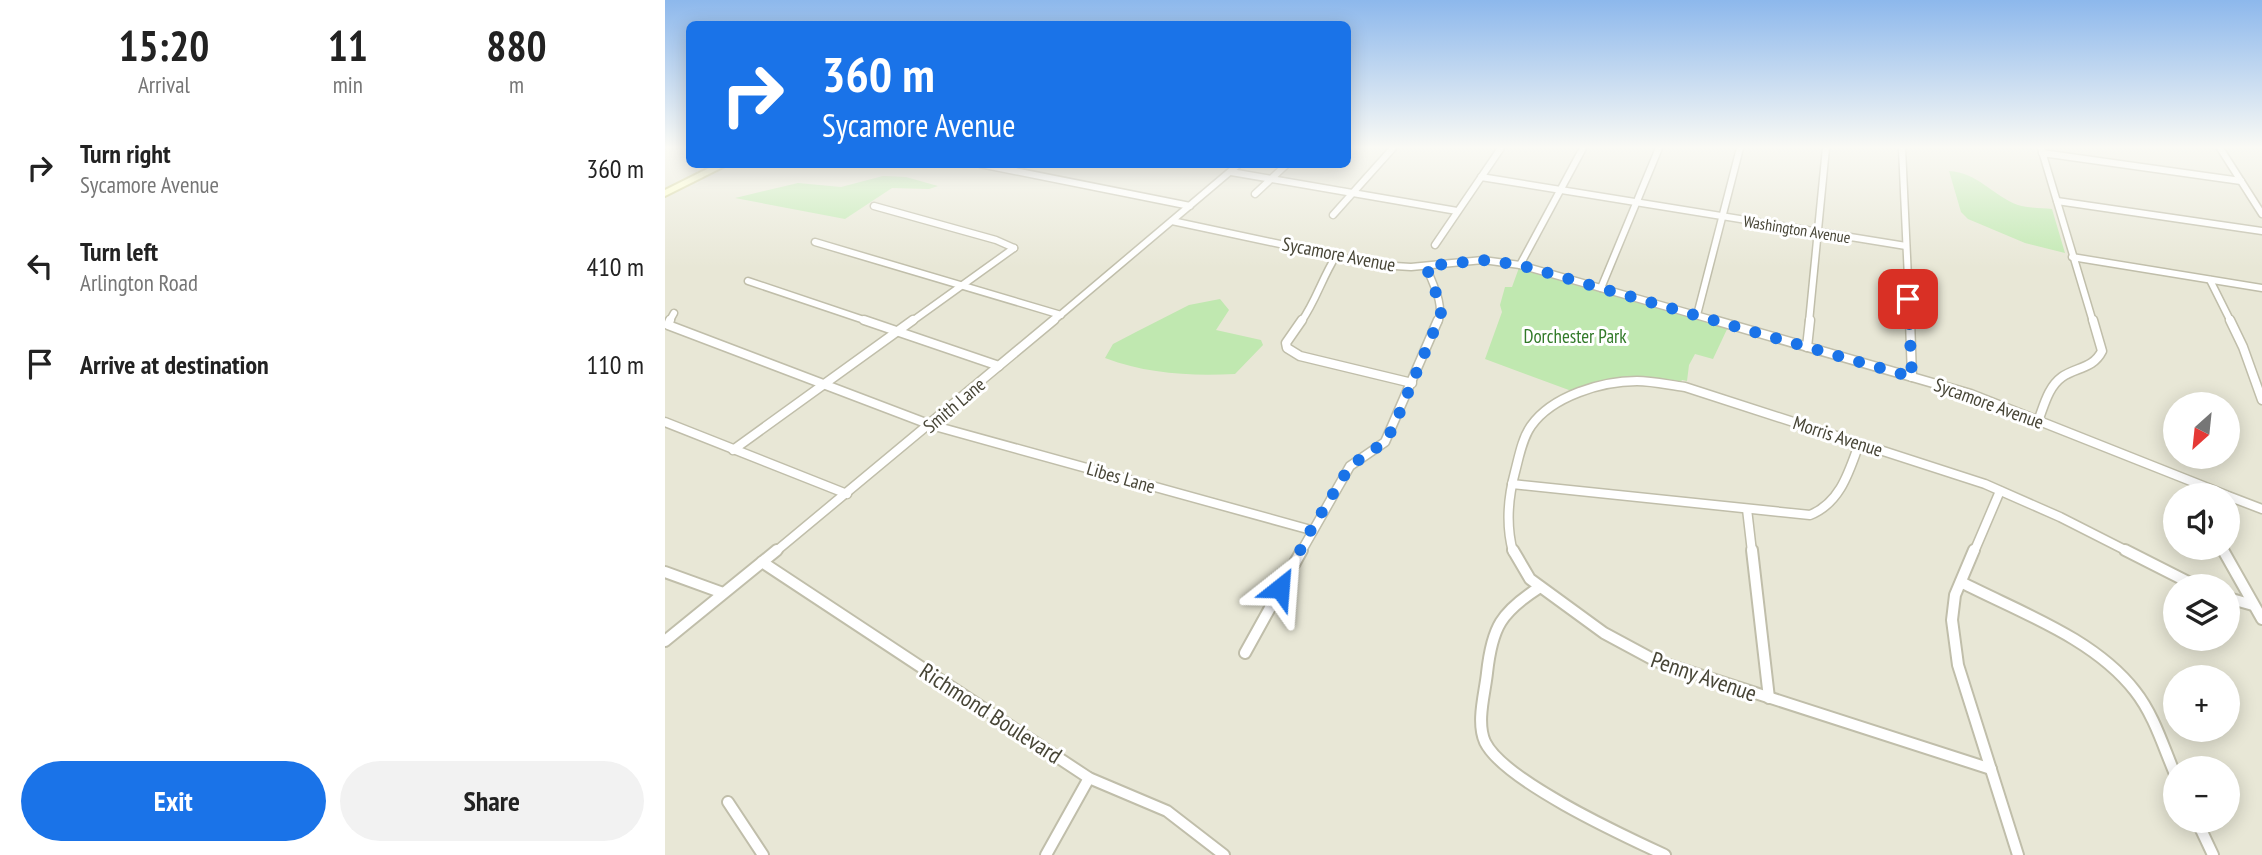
<!DOCTYPE html>
<html lang="en">
<head>
<meta charset="utf-8">
<style>
  :root { --surface:#fff; --page:#f2f2f2; --text:#222; --muted:#767676; --accent:#1a73e8 }
  body { margin:0; font-family:"PT Sans Narrow",sans-serif; background:var(--page); color:var(--text); height:100vh; display:flex; flex-direction:column; font-size:26px; white-space:nowrap }
  * { box-sizing:border-box; margin:0 }
  p { font-size:23px; color:var(--muted) }
  .icon { flex:none; width:38px; height:38px; fill:none; stroke:currentColor; stroke-width:2; stroke-linecap:round; stroke-linejoin:round }
  .map { position:relative; flex:1; overflow:hidden }
  .drawer { display:flex; flex-direction:column; background:var(--surface); width:665px }
  .drawer>* { flex:none }
  .top-card { position:absolute; left:21px; top:21px; width:665px; height:147px; border-radius:10px; box-shadow:0 4px 18px #0003; background:#1a73e8; color:#fff; overflow:hidden }
  .needle { width:46px; rotate:207deg }
  .controls { position:absolute; left:1498px; top:392px; display:grid; gap:14px }
  .controls a { display:grid; place-items:center; width:77px; height:77px; border-radius:50%; background:var(--surface); box-shadow:0 4px 18px #0003; font-size:35px }
  .pin { position:absolute; display:grid; place-items:center; width:60px; height:60px; color:#fff; margin:-30px; border-radius:14px; box-shadow:0 4px 10px #0006 }
  .me { position:absolute; width:77px; margin:-38px; rotate:28deg; stroke-linejoin:round; filter:drop-shadow(0 0 5px #0008) }
  .turn { display:flex; align-items:center; gap:24px; height:147px; padding:0 21px; font-size:32px }
  .turn .icon { width:91px; height:91px; stroke-width:2.5 }
  .turn b { display:block; font-size:49px; line-height:60px }
  .eta { display:flex; justify-content:space-evenly; align-items:center; height:119px; text-align:center }
  .eta b { font-size:42px; font-weight:600; line-height:49px }
  .button { display:flex; gap:14px; margin-top:auto; padding:14px 21px }
  .button a { flex:1; height:80px; border-radius:42px; background:var(--accent); color:#fff; font-size:28px; font-weight:600; line-height:80px; text-align:center }
  .button a+a { background:var(--page); color:var(--text) }
  ul { padding:0; list-style:none }
  li { display:flex; align-items:center; gap:21px; height:98px; padding:0 21px }
  li div { flex:1 }
  li b { display:block; font-size:26px }
  li em { font-style:normal }
  main { display:flex; flex:1; min-height:0 }
  .map>svg:first-child { display:block }
  .residential { fill:#e8e7d6; fill-rule:evenodd }
  .green { fill:#c0e8b0 }
  .lines { fill:none; stroke-linecap:round; stroke-linejoin:round }
  .street-far2-casing { stroke:#c0beaa; stroke-width:9 }
  .street-far1-casing { stroke:#c0beaa; stroke-width:11 }
  .street-casing { stroke:#c0beaa; stroke-width:14 }
  .secondary-casing { stroke:#d1d094; stroke-width:4 }
  .street-far2 { stroke:#fff; stroke-width:6 }
  .street-far1 { stroke:#fff; stroke-width:8 }
  .street { stroke:#fff; stroke-width:10 }
  .secondary { fill:#feffc7; fill-rule:evenodd }
  .route { stroke:#1a73e8; stroke-width:12; stroke-dasharray:0 21.6 }
  .labels { text-anchor:middle; dominant-baseline:central; stroke-width:6; stroke-linejoin:round; paint-order:stroke }
  .far-street-label { font-size:16px; fill:#474536; stroke:#fff }
  .street-label { font-size:19px; fill:#474536; stroke:#fff }
  .park-label { font-size:19px; fill:#327a29; stroke:#fff }
  .near-street-label { font-size:23px; fill:#474536; stroke:#fff }
</style>
</head>
<body>
<main>
<section class="drawer">
<div class="eta">
<div><b>15:20</b><p>Arrival</p></div>
<div><b>11</b><p>min</p></div>
<div><b>880</b><p>m</p></div>
</div>
<ul>
<li><svg class="icon" aria-label="right" viewBox="0 0 24 24"><path d="M7 20v-9h11M14 6l5 5-5 5"/></svg><div><b>Turn right</b><p>Sycamore Avenue</p></div><em>360 m</em></li>
<li><svg class="icon" aria-label="left" viewBox="0 0 24 24"><path d="M17 20v-9H6M10 6l-5 5 5 5"/></svg><div><b>Turn left</b><p>Arlington Road</p></div><em>410 m</em></li>
<li><svg class="icon" aria-label="arrive" viewBox="0 0 24 24"><path d="M6 21V4h12l-3 4 3 4H6"/></svg><div><b>Arrive at destination</b></div><em>110 m</em></li>
</ul>
<div class="button"><a>Exit</a><a>Share</a></div>
</section>
<div class="map">
<svg width="1597" height="855" viewBox="0 0 1597 855">
  <rect width="100%" height="100%" fill="#f4f4e8"/>
  <path class="residential" d="M0,148h24v16h658l1,-16h914v707h-1597zM1510,404h53v53h-53zM1510,495h53v53h-53zM1510,586h53v53h-53zM1510,677h53v53h-53zM1510,768h53v53h-53z"/>
  <g class="green">
    <path d="M1284,171c28,1 44,25 69,34 10,3 23,3 34,4l13,44 -40,-10 -57,-24 -7,-7z"/>
    <polygon points="218,176 241,177 273,186 264,189 227,188 180,219 70,198 133,183 176,187"/>
    <polygon points="855,265 1064,325 1048,359 1030,354 1024,365 1022,381 1017,380 1013,386 972,381 912,393 820,359 837,312 835,305 840,287 847,287"/>
    <path d="M555,299l9,11 -13,20 45,10 2,5 -28,29c-46,2 -87,0 -130,-16l8,-14 23,-12 53,-27z"/>
  </g>
  <g class="lines">
    <defs>
      <g id="street-far2">
        <polyline points="1237,148 1245,322"/>
        <polyline points="1376,148 1428,322"/>
        <polyline points="1555,148 1597,214"/>
        <polyline points="1377,153 1576,181"/>
        <polyline points="315,164 525,206"/>
        <polyline points="566,172 792,211"/>
        <polyline points="816,177 1241,246"/>
        <polyline points="590,194 622,164"/>
        <polyline points="1392,201 1597,231"/>
        <polyline points="209,206 331,240 349,248"/>
        <polyline points="668,215 728,148"/>
        <polyline points="507,221 713,265 746,267 818,260 855,265 1055,322"/>
        <polyline points="150,242 396,315"/>
        <polyline points="770,245 836,148"/>
        <polyline points="1407,257 1597,288"/>
        <polyline points="855,265 918,148"/>
        <path d="M761,266c6,17 19,38 12,56"/>
        <polyline points="1545,280 1566,322"/>
        <polyline points="83,281 205,322"/>
        <polyline points="936,288 994,148"/>
        <polyline points="1032,315 1075,148"/>
        <polyline points="4,322 9,313"/>
        <polyline points="246,322 349,248"/>
        <polyline points="387,322 574,164"/>
        <path d="M636,322c15,-21 21,-44 35,-66"/>
        <polyline points="1144,322 1161,148"/>
      </g>
      <g id="street-far1">
        <polyline points="5,320 3,325 266,425 646,530"/>
        <polyline points="199,320 334,366"/>
        <polyline points="637,320 621,343 622,348 635,356 747,383"/>
        <polyline points="1049,320 1306,394 1561,495"/>
        <polyline points="1245,320 1247,377"/>
        <polyline points="1565,320 1578,347 1597,400"/>
        <polyline points="1142,347 1145,320"/>
        <path d="M1373,421c6,-15 10,-34 24,-44 14,-10 31,-8 40,-26l-9,-31"/>
        <polyline points="0,422 182,494"/>
        <polyline points="68,450 248,320"/>
        <path d="M847,484l298,31c30,-12 39,-43 49,-71"/>
        <polyline points="1563,496 1597,509"/>
        <polyline points="1082,509 1087,552"/>
        <polyline points="1557,548 1559,552"/>
        <polyline points="110,552 389,320"/>
        <polyline points="636,552 685,466 720,442 773,320"/>
        <path d="M848,552c-7,-26 -5,-54 2,-80 4,-15 7,-33 16,-46 21,-30 71,-45 106,-45 16,0 32,4 48,6l300,97 75,33 69,35"/>
        <polyline points="1309,552 1335,491"/>
      </g>
      <g id="street">
        <polyline points="848,550 865,579 939,633 991,661 1326,769"/>
        <polyline points="1087,550 1104,698"/>
        <polyline points="1309,550 1290,595 1287,620 1293,665 1353,855"/>
        <polyline points="1460,550 1531,586"/>
        <polyline points="1558,550 1597,619"/>
        <polyline points="97,562 424,778 502,811 559,855"/>
        <polyline points="0,572 58,593"/>
        <path d="M1296,582c58,30 133,56 174,109 19,24 28,55 40,83"/>
        <path d="M875,587c-39,25 -48,40 -53,86 -2,20 -11,49 -2,69 19,39 139,94 180,113"/>
        <polyline points="1563,598 1588,605"/>
        <polyline points="0,641 112,550"/>
        <polyline points="580,653 637,550"/>
        <polyline points="63,802 98,855"/>
        <polyline points="1532,821 1548,855"/>
        <polyline points="381,855 424,778"/>
      </g>
      <polygon id="secondary" points="52,164 64,164 0,196 0,190"/>
    </defs>
    <use href="#street-far2" class="street-far2-casing"/>
    <use href="#street-far1" class="street-far1-casing"/>
    <use href="#street" class="street-casing"/>
    <use href="#secondary" class="secondary-casing"/>
    <use href="#street-far2" class="street-far2"/>
    <use href="#street-far1" class="street-far1"/>
    <use href="#street" class="street"/>
    <use href="#secondary" class="secondary"/>
  </g>
  <linearGradient id="sky" x2="0" y2="1"><stop stop-color="#8db8ec"/><stop offset="0.55" stop-color="#fafaf5"/><stop offset="1" stop-color="#fafaf5" stop-opacity="0"/></linearGradient>
  <rect width="1597" height="268" fill="url(#sky)"/>
  <g class="lines">
    <polyline class="route" points="615,588 646,530 685,466 720,442 729,426 776,314 775,304 761,266 818,260 855,265 1247,377 1243,299"/>
  </g>
  <g class="labels">
    <g class="far-street-label">
      <text transform="translate(1132 229) rotate(9)">Washington Avenue</text>
    </g>
    <g class="street-label">
      <text transform="translate(674 254) rotate(11)">Sycamore Avenue</text>
      <text transform="translate(1324 403) rotate(20)">Sycamore Avenue</text>
      <text transform="translate(289 405) rotate(-40)">Smith Lane</text>
      <text transform="translate(1173 436) rotate(18)">Morris Avenue</text>
      <text transform="translate(456 477) rotate(16)">Libes Lane</text>
    </g>
    <g class="park-label">
      <text x="910" y="336">Dorchester Park</text>
    </g>
    <g class="near-street-label">
      <text transform="translate(1039 676) rotate(19)">Penny Avenue</text>
      <text transform="translate(326 713) rotate(33)">Richmond Boulevard</text>
    </g>
  </g>
</svg>
<div class="controls">
<a><svg class="needle" viewBox="-14 -14 28 28"><path d="M0-13l5 13h-10z" fill="#e53935"/><path d="M0 13l5-13h-10z" fill="#767676"/></svg></a>
<a><svg class="icon" aria-label="sound" viewBox="0 0 24 24"><path d="M4 9h4l5-4v14l-5-4H4zM17 9q2 3 0 6"/></svg></a>
<a><svg class="icon" aria-label="layers" viewBox="0 0 24 24"><path d="M12 4l9 5-9 5-9-5zM3 14l9 5 9-5"/></svg></a>
<a>+</a>
<a>−</a>
</div>
<div class="pin" style="left:1243px;top:299px;background:#d93025"><svg class="icon" aria-label="arrive" viewBox="0 0 24 24"><path d="M6 21V4h12l-3 4 3 4H6"/></svg></div>
<svg class="me" style="left:615px;top:588px" viewBox="-20 -20 40 40"><path d="M0-17L14 15 0 8-14 15z" fill="#1a73e8" stroke="#fff" stroke-width="4"/></svg>
<div class="top-card">
<div class="turn"><svg class="icon" aria-label="right" viewBox="0 0 24 24"><path d="M7 20v-9h11M14 6l5 5-5 5"/></svg><div><b>360 m</b>Sycamore Avenue</div></div>
</div>
</div>
</main>
</body>
</html>
